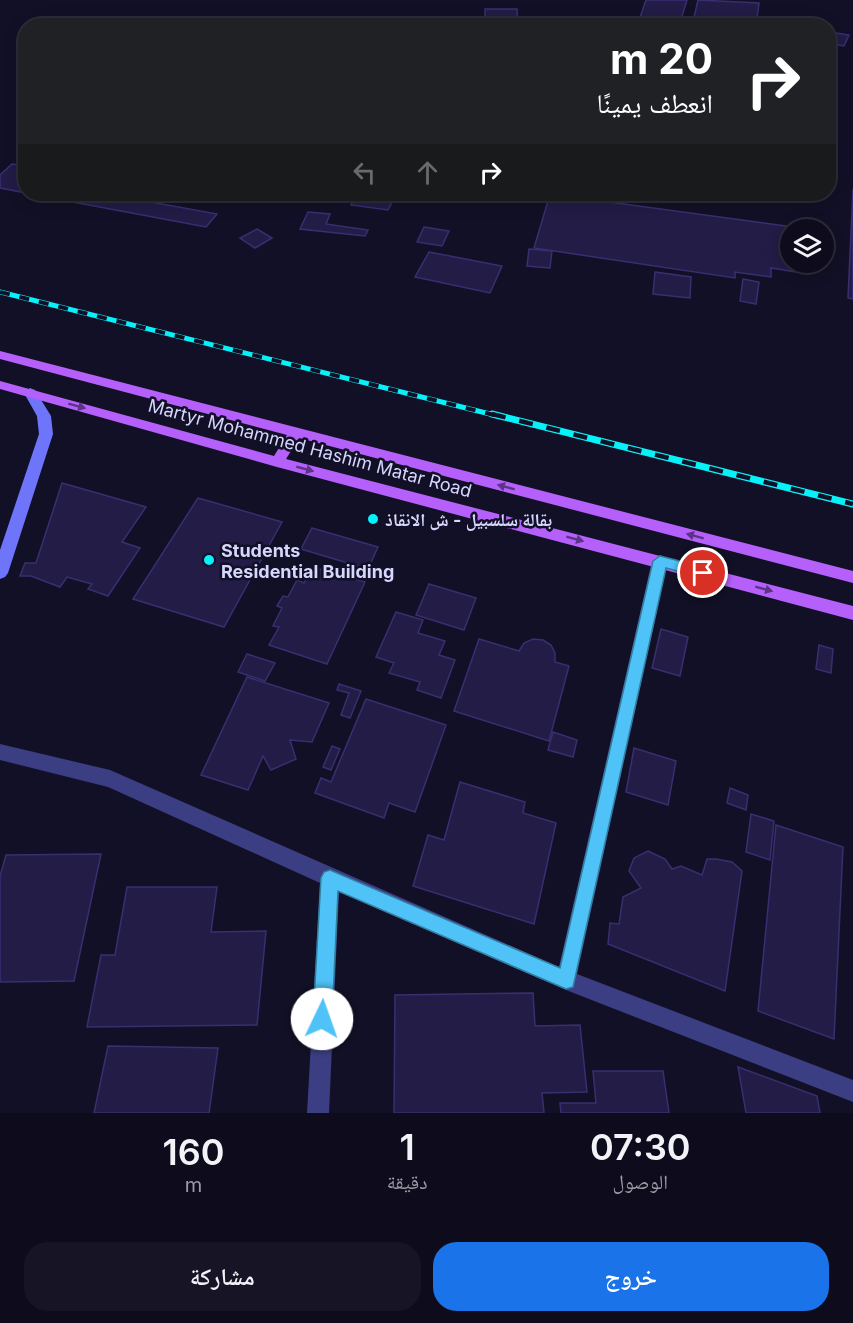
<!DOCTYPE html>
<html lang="ar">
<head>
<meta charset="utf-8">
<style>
  :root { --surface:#0e0c1c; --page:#171525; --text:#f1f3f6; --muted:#9b9ba3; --line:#2e2c3b; --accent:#1a73e8 }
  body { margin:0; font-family:Inter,"Noto Naskh Arabic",sans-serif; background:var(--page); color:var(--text); direction:rtl; height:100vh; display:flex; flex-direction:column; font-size:22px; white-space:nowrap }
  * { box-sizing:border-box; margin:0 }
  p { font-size:20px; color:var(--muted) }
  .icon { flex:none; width:33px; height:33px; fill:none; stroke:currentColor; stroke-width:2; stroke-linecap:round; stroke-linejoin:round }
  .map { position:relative; height:1113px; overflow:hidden; direction:ltr }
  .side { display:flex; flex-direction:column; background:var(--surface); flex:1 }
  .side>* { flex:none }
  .guide { position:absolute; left:18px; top:18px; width:818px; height:183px; border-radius:24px; box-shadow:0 3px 15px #0003,0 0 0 2px var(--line); direction:rtl; background:#202124; color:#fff; overflow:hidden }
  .tools { position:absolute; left:780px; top:219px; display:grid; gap:12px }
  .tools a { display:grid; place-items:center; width:54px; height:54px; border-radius:50%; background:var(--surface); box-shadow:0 3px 15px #0003,0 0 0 2px var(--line); font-size:30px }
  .pin { position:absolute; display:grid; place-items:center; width:51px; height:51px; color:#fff; margin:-26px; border:3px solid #fff; border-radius:50%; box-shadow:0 2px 6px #0007 }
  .me { position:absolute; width:66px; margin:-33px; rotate:3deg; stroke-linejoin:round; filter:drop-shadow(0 0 4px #0008) }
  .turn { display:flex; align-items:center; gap:21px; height:126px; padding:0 24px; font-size:27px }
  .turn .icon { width:78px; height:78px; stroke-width:2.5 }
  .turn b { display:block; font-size:42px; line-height:51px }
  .lanes { display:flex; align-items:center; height:57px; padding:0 24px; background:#0003; justify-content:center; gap:30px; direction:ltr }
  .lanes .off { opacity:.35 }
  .eta { display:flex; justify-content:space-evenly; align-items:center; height:102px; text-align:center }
  .eta b { font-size:36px; font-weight:600; line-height:42px }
  .action { display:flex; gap:12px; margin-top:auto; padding:12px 24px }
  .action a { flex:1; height:69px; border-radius:24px; background:var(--accent); color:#fff; font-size:24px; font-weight:600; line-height:69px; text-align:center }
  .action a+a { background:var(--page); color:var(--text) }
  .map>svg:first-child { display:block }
  .building { fill:#221c46; stroke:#382f71; stroke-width:1.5 }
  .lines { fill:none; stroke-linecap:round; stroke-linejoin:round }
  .street { fill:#3c3e83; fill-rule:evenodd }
  .secondary { fill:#6f75fb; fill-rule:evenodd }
  .primary { fill:#b660fb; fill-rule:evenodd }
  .rail-far1-casing { stroke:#07f1f8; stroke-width:5 }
  .rail-casing { stroke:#07f1f8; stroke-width:7 }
  .rail-far1 { stroke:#121026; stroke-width:4; stroke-dasharray:10; stroke-linecap:butt }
  .rail { stroke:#121026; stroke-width:4.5; stroke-dasharray:14; stroke-linecap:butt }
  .oneway { fill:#5c3486 }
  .route { fill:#4fc3f7; stroke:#337fa1; stroke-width:1.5 }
  .poi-dot { fill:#07f1f8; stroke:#121026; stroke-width:2 }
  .labels { text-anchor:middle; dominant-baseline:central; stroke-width:5; stroke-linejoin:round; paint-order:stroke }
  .street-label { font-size:18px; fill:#d7d6fe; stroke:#121026 }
  .poi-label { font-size:18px; font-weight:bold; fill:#d7d6fe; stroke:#121026; text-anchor:start }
</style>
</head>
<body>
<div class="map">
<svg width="853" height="1113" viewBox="0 0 853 1113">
  <rect width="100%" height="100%" fill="#121026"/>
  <g class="building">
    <polygon points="646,0 687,0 679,26 637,26"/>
    <polygon points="698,0 759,3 756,26 692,26"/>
    <polygon points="485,9 517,9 518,26 485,26"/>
    <polygon points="836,33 849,35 844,46 831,44"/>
    <polygon points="12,164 26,166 26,193 0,188 0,175"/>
    <polygon points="853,189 853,299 848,298"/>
    <polygon points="30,194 107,194 217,214 206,227"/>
    <polygon points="357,194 396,194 388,210 351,205"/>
    <polygon points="550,194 808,229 790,230 790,262 808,262 809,274 771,268 771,277 735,272 735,278 534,248"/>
    <polygon points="308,212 330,214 326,224 368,230 365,236 300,229"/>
    <polygon points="424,227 449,231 442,246 417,242"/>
    <polygon points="257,229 272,238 255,248 240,238"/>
    <polygon points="529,249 552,251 550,268 527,266"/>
    <polygon points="429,252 502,266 490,293 415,277"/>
    <polygon points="655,272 691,277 690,298 653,294"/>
    <polygon points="743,279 759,282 756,304 740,301"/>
    <polygon points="62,483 146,507 122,542 140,548 108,596 88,589 92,584 67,577 60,587 31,576 20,576 25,563 36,563"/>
    <polygon points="198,498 282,522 224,627 133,599"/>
    <polygon points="312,528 378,547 368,569 301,549"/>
    <polygon points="312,567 365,582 327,664 269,645 279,627 273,626 282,608 277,606 283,596 288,597 297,580 304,583"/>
    <polygon points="429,584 476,598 464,630 416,615"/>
    <polygon points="396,612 423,620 418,633 445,641 439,655 455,660 441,698 417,690 420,682 389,673 394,663 376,657"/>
    <polygon points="661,629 688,637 680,676 652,668"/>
    <polygon points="479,639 519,651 524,643 533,639 543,640 551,645 555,653 555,662 569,666 549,741 454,711"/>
    <polygon points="819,645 833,649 831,673 816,669"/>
    <polygon points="247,654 275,663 265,681 238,672"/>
    <polygon points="247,677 329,703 312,742 290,740 296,759 271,770 263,756 248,790 201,775"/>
    <polygon points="339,684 361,691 350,718 341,715 349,693 337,690"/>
    <polygon points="366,699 446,725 415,812 389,803 384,818 315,793 321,778 331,782"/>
    <polygon points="553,732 577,740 573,757 548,750"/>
    <polygon points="332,746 340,749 331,770 323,767"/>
    <polygon points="634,748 676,761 668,805 626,792"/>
    <polygon points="460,782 525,802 523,813 556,823 534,924 413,886 428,835 444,840"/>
    <polygon points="730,788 748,795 746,810 727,803"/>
    <polygon points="751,814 774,821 770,860 746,852"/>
    <polygon points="776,825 843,847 834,1039 758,1011"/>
    <polygon points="648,851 665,859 672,869 681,866 702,875 707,859 716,859 732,862 742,871 725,991 608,944 610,923 619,924 623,897 641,888 629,871 634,858"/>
    <polygon points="101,854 74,981 0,982 0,876 6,855"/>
    <polygon points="127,887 217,887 211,932 266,931 257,1025 87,1027 101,955 115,955"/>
    <polygon points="533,993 535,1026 580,1025 587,1092 542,1093 544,1113 394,1113 395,995"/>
    <polygon points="108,1046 218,1048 209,1113 94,1113"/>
    <polygon points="738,1067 817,1096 820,1113 746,1113"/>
    <polygon points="593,1071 663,1071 669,1113 561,1113 560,1103 596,1103"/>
  </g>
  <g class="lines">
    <polygon class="street" points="660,555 665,557 668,561 577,974 853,1080 853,1102 566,990 339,892 329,1113 307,1113 320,883 108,787 0,760 0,744 110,770 559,967 652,561 655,557"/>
    <polygon class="secondary" points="30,388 35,390 51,416 53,434 8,573 5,577 0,579 0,550 39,434 37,416 24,393"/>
    <polygon class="primary" points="0,351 853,571 853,583 299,438 286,459 853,606 853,620 277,467 0,389 0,381 274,456 287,435 0,359"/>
    <defs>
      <polyline id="rail-far1" points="0,292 498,416"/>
      <polyline id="rail" points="492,414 853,504"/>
    </defs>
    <use href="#rail-far1" class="rail-far1-casing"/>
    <use href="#rail" class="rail-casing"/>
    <use href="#rail-far1" class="rail-far1"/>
    <use href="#rail" class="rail"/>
  </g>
  <defs><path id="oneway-solid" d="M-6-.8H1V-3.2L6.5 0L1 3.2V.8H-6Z" transform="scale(1.5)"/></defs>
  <g class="oneway">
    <use href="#oneway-solid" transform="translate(77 406) rotate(15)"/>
    <use href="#oneway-solid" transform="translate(305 469) rotate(15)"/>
    <use href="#oneway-solid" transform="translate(506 487) rotate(-165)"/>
    <use href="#oneway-solid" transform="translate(695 536) rotate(-165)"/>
    <use href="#oneway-solid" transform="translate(575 539) rotate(15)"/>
    <use href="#oneway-solid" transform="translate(764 589) rotate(15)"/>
  </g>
  <polygon class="route" points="660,556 703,567 710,573 703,578 666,568 573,987 566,989 338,891 332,1019 329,1026 322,1029 316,1026 313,1019 321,878 324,872 330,870 560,968 653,561"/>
  <g class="poi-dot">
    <circle cx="373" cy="519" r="6"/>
    <circle cx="209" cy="560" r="6"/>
  </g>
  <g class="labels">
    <g class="street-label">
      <text transform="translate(310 448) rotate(15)">Martyr Mohammed Hashim Matar Road</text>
    </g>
    <g class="poi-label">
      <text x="385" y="519">بقالة سلسبيل - ش الانقاذ</text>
      <text x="221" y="550">Students<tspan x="221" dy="21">Residential Building</tspan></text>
    </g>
  </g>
</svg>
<div class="tools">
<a><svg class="icon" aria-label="layers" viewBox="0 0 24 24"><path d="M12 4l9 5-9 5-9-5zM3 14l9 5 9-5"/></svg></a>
</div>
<div class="pin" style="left:703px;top:573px;background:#d93025"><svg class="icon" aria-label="arrive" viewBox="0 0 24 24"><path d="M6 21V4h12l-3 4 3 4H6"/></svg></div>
<svg class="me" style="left:322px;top:1019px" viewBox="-20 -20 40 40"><circle r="19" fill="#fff"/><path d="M0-13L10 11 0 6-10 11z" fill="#4fc3f7"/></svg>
<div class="guide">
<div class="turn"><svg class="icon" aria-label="right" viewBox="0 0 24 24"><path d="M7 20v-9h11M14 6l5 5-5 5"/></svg><div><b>20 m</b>انعطف يمينًا</div></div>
<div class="lanes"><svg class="icon off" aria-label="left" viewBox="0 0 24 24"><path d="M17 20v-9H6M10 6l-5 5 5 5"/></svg><svg class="icon off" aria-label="ahead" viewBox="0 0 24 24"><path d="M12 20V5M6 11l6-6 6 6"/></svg><svg class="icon" aria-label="right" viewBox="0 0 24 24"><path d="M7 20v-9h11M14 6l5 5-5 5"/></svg></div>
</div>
</div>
<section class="side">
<div class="eta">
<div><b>07:30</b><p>الوصول</p></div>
<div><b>1</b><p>دقيقة</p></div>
<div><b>160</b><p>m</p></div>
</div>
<div class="action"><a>خروج</a><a>مشاركة</a></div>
</section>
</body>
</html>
